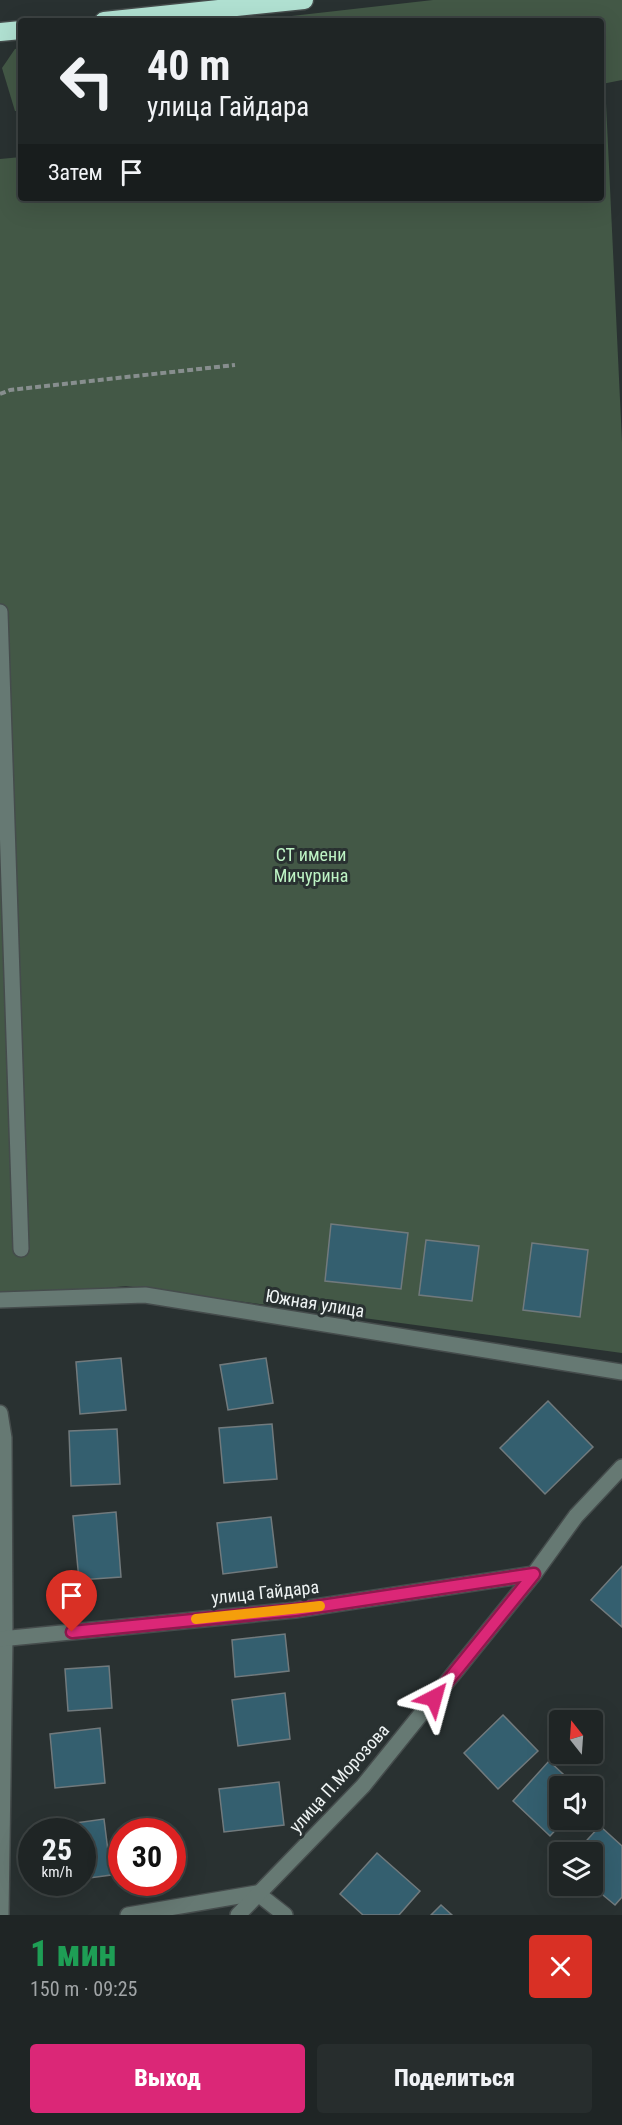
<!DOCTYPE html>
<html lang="ru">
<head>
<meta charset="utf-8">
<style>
  :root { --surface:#1f2525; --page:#272d2d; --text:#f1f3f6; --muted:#a1a5a7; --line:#3c4242; --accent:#db2777 }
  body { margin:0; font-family:"Roboto Condensed",sans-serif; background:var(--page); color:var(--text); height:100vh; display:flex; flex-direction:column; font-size:22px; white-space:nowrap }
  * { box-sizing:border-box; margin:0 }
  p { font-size:20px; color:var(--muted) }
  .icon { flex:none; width:33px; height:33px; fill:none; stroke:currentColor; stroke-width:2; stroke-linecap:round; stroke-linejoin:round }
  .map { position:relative; height:1915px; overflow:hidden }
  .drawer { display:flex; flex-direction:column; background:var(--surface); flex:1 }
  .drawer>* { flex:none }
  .guide { position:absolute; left:18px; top:18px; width:586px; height:183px; border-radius:6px; box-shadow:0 6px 24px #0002,0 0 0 2px var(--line); background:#1f2525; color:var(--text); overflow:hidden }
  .needle { width:39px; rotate:343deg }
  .buttons { position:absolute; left:549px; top:1710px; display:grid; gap:12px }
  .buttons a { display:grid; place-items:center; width:54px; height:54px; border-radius:6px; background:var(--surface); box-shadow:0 6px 24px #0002,0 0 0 2px var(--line); font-size:30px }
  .speed { position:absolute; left:18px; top:1818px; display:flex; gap:12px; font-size:30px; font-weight:700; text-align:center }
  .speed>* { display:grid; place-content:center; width:78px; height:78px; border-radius:50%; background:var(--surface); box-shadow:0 6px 24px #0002,0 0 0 2px var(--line); line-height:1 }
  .speed small { font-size:15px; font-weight:400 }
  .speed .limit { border:9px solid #d22; background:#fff; color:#111 }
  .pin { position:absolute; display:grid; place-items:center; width:51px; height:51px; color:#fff; margin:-62px -26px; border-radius:50% 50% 50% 0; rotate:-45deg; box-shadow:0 0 6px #0007 }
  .pin .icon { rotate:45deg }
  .me { position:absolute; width:66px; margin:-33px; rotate:39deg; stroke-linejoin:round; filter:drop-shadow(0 0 4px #0008) }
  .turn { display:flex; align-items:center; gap:21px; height:126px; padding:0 30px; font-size:27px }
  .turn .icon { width:78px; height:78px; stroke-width:2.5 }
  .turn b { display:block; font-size:42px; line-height:51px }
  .then { display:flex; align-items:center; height:57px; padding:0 30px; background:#0003; gap:12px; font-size:22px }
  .round { display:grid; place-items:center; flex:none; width:63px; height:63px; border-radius:6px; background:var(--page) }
  .head { display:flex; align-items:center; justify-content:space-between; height:102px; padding:0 30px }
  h1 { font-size:36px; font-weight:800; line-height:45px; color:#1e9e55 }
  .action { display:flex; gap:12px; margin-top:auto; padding:12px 30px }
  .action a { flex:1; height:69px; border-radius:6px; background:var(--accent); color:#fff; font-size:24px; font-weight:800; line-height:69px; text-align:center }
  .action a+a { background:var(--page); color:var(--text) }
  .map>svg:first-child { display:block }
  .green { fill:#435846 }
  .building { fill:#345f6f; stroke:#717a7d; stroke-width:1.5 }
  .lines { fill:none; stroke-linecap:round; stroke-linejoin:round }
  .minor-casing { stroke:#454c4c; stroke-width:18 }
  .highway-casing { stroke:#454c4c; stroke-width:21 }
  .path { stroke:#878e8e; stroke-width:4; stroke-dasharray:6 3; stroke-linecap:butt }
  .minor { stroke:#667973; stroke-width:15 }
  .highway { stroke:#b0e0d1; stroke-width:18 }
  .route-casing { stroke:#8e194d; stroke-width:15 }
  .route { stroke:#db2777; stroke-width:10 }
  .slow { stroke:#f59e0b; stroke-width:10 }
  .labels { text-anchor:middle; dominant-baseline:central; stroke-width:6; stroke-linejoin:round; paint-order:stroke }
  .park-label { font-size:18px; fill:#bdf3c4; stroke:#293131 }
  .street-label { font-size:18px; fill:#eef3f3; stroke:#293131 }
</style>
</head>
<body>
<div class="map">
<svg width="622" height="1915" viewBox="0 0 622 1915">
  <rect width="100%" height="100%" fill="#293131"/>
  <g class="green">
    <polygon points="433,0 622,0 622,80 602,84 602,21 248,21"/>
    <polygon points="21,48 21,111 15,111 2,68 15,49"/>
    <polygon points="602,103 606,103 622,442 622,1353 126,1286 0,1299 0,159 21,157 21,198 602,198"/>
  </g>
  <g class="building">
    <polygon points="331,1224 408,1233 401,1289 325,1281"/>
    <polygon points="426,1240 479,1246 472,1301 419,1295"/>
    <polygon points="532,1243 588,1250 580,1317 523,1310"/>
    <polygon points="121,1358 126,1410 80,1414 76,1362"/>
    <polygon points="266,1358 273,1403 228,1410 220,1365"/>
    <polygon points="548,1401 593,1447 545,1494 500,1448"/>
    <polygon points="272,1424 277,1479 224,1483 219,1428"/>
    <polygon points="117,1429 120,1484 71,1486 69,1431"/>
    <polygon points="116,1512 121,1577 79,1580 73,1516"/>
    <polygon points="271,1517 277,1567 223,1574 217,1523"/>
    <polygon points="622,1566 622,1627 591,1600"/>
    <polygon points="285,1634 289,1671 235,1677 232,1640"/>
    <polygon points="109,1666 112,1708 68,1711 65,1669"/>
    <polygon points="285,1693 290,1739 238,1746 232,1700"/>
    <polygon points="503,1715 538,1751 498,1789 464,1753"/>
    <polygon points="100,1728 105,1783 55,1788 50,1734"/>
    <polygon points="549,1761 576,1786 560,1786 560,1820 565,1820 550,1836 513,1801"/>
    <polygon points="279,1782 284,1825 224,1832 219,1789"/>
    <polygon points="104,1819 111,1875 82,1879 82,1832 55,1832 54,1826"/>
    <polygon points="600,1826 622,1846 622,1897 615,1905 592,1886 592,1852 576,1852"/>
    <polygon points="377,1853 420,1891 399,1915 363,1915 340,1894"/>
    <polygon points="441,1905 452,1915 431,1915"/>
  </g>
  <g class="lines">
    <defs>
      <g id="minor">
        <polyline points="0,612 21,1249"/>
        <polyline points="0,1300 145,1295 622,1372"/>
        <polyline points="0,1413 4,1438 5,1638 1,1915"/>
        <polyline points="0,1639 295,1610 534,1574"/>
        <polyline points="128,1915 257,1893 285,1915"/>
        <polyline points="238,1915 363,1786 534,1574 576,1516 622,1467"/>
      </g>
      <g id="highway">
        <polyline points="104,21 304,0"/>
        <polyline points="0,32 21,30"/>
      </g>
    </defs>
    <use href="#minor" class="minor-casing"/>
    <use href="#highway" class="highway-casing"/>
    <polyline class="path" points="0,394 10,390 235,365"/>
    <use href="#minor" class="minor"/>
    <use href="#highway" class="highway"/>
  </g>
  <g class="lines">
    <defs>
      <polyline id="route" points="72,1632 295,1610 534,1574 434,1698"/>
    </defs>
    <use href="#route" class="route-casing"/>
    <use href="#route" class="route"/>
    <polyline class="slow" points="196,1619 320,1606"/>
  </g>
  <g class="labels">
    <g class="park-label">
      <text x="311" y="854">СТ имени<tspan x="311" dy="21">Мичурина</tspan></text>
    </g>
    <g class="street-label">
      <text transform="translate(315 1303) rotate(9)">Южная улица</text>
      <text transform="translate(265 1592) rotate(-6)">улица Гайдара</text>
      <text transform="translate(339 1778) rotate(-48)">улица П.Морозова</text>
    </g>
  </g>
</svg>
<div class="buttons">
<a><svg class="needle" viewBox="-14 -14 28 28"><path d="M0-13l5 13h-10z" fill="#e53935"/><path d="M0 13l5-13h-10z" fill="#a1a5a7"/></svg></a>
<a><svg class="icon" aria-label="sound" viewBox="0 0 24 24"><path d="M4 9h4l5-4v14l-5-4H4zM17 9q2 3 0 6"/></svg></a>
<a><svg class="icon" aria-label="layers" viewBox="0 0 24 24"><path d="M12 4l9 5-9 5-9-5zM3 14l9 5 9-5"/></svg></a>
</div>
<div class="speed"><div>25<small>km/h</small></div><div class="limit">30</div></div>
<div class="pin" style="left:72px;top:1632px;background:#d93025"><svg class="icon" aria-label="arrive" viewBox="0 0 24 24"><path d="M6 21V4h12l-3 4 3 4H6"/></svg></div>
<svg class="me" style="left:434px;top:1698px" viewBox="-20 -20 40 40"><path d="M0-17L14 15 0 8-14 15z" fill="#db2777" stroke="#fff" stroke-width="4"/></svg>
<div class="guide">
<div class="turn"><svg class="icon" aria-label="left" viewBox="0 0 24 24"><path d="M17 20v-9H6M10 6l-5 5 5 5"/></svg><div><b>40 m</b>улица Гайдара</div></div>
<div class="then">Затем<svg class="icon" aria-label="arrive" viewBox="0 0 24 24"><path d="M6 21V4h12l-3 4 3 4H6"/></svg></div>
</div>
</div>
<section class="drawer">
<div class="head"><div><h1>1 мин</h1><p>150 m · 09:25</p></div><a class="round" style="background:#d93025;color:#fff"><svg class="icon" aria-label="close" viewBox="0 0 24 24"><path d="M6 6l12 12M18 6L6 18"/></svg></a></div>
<div class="action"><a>Выход</a><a>Поделиться</a></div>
</section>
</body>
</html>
